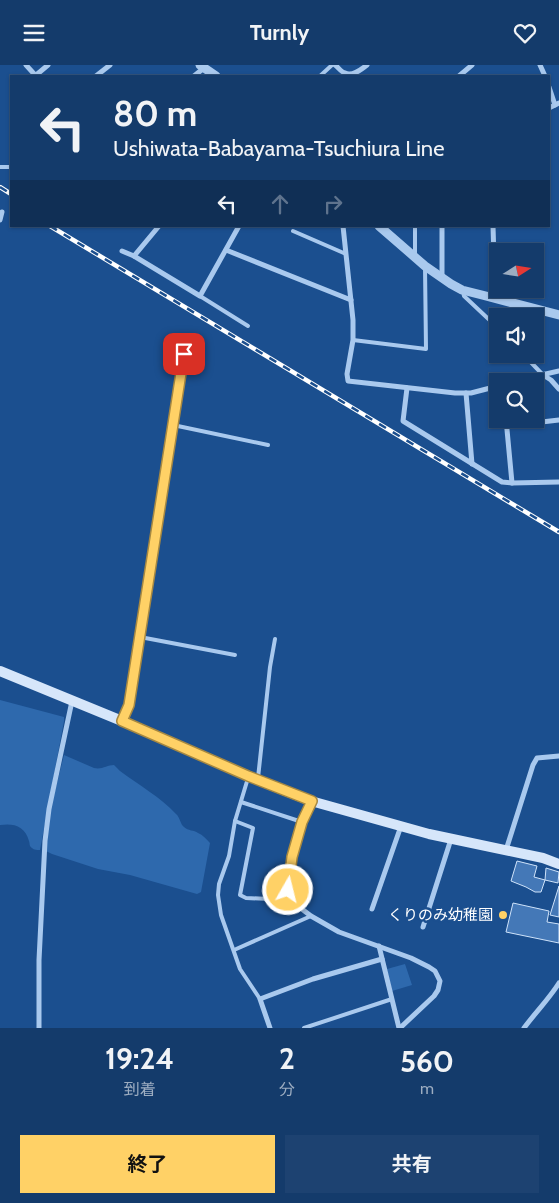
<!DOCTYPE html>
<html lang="ja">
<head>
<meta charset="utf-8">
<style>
  :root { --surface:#143b6b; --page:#1d4271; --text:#f1f3f6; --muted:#9dadc1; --line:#33557e; --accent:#ffd166 }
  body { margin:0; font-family:Cabin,"Noto Sans JP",sans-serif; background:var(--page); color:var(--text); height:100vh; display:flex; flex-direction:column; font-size:19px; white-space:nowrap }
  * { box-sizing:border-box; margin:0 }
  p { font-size:16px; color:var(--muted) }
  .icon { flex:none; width:28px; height:28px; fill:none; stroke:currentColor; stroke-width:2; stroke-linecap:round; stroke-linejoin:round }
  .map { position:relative; height:963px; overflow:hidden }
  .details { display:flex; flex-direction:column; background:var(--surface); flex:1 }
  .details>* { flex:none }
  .hud { position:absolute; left:10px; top:10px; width:540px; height:152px; border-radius:0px; box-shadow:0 1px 4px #0004,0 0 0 1px var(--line); background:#143b6b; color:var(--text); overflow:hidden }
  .needle { width:32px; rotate:78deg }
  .tools { position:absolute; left:489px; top:178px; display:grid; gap:10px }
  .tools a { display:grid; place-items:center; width:55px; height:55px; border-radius:0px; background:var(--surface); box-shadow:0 1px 4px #0004,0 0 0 1px var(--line); font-size:25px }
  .pin { position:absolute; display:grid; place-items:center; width:42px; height:42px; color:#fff; margin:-21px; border-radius:10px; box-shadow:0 2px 8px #0006 }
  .me { position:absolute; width:55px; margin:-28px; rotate:8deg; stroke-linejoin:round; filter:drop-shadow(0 0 4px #0008) }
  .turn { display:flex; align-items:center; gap:18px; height:105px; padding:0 20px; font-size:22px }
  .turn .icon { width:65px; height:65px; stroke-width:2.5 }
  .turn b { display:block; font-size:35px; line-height:42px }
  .lanes { display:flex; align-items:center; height:48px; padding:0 20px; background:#0003; justify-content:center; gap:25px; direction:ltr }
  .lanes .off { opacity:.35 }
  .eta { display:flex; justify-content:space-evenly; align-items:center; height:85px; text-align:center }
  .eta b { font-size:30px; font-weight:700; line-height:35px }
  .action { display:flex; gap:10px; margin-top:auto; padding:10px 20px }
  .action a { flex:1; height:58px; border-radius:0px; background:var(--accent); color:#111; font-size:20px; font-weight:700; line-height:58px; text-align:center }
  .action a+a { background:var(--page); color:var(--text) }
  header { display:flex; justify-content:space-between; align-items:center; height:65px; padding:0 20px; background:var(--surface); font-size:22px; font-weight:700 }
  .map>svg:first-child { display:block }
  .green { fill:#2e69ad }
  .building { fill:#4478b7; stroke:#cfe3fa }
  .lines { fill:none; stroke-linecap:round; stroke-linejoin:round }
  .service { stroke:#a9c9ee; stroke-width:4 }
  .minor { stroke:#a9c9ee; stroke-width:5 }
  .tertiary { stroke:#a9c9ee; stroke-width:9 }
  .secondary { stroke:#d6e6fa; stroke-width:10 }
  .rail-casing { stroke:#fff; stroke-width:4.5 }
  .rail { stroke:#1b4f8f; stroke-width:2.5; stroke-dasharray:8; stroke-linecap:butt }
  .route-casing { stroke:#a68842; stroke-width:12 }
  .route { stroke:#ffd166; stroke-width:9 }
  .poi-dot { fill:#ffd166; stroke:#1b4f8f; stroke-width:2 }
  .labels { text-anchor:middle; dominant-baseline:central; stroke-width:5; stroke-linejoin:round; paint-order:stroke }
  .poi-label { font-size:15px; fill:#fff; stroke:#1b4f8f; text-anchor:end }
</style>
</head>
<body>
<header><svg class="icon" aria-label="menu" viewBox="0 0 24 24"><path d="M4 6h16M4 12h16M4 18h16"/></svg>Turnly<svg class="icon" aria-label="heart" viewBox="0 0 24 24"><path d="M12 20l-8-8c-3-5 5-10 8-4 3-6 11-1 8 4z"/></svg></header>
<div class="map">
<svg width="559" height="963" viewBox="0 0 559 963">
  <rect width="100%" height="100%" fill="#1b4f8f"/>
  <g class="green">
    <path d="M0,635l64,17v4l-24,129c-3,0 -6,0 -8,-2 -3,-2 -2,-4 -3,-7 -4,-15 -15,-18 -29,-16z"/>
    <path d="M64,690l30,13c8,2 13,-3 20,-3l6,6c19,14 40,26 56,43 4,3 4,10 8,13 4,4 10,3 14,6 5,2 8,6 12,10l-9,49 -4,2 -67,-19 -32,-6 -46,-15 -6,-3 5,-44z"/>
    <polygon points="405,899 412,920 392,926 387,904"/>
  </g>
  <g class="building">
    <polygon points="517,796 537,801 534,812 545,815 541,827 535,827 526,822 511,816"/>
    <polygon points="546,803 559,807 558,818 545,815"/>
    <polygon points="559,821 559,852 550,850"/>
    <polygon points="513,838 549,846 547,857 559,859 559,878 506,867"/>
  </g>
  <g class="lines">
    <g class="service">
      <polyline points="320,11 332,0"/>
      <polyline points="0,102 11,102"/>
      <polyline points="293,166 346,189"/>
      <polyline points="415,191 415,161"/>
      <polyline points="463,227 464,231 498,263"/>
      <polyline points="200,231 248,261"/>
      <polyline points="353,275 426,284 425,202"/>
      <polyline points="523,289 543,310"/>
      <polyline points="173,360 268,380"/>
      <polyline points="140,572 235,590"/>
      <polyline points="123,654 129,640 186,271"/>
      <polyline points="248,713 235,756 229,791 219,819 218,830 221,850 240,904 260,934"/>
      <polyline points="258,713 270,602 275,574"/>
      <polyline points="241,737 302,757"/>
      <polyline points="235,756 253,763 240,830 246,833 290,835"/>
      <polyline points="234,885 311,851"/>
      <polyline points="304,963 392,934"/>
    </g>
    <g class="minor">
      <polyline points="26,0 36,11"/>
      <path d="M335,0c3,2 6,7 10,8 7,4 17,-4 22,-8"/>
      <polyline points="540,0 545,11"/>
      <polyline points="35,11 48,0"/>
      <polyline points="96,11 110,0"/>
      <polyline points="194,11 204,3"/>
      <polyline points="459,11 472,0"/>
      <polyline points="549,22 555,40"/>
      <polyline points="549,43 559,38"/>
      <polyline points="0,155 2,147"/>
      <polyline points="343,161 353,255 353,275 347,309 348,316 455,328 471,328 498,321"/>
      <polyline points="493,161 494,194"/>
      <polyline points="226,185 351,235"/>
      <polyline points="122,186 134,191 200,231 239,161"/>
      <polyline points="134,191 159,161"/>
      <polyline points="442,213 442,161"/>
      <polyline points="543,310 551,315 559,324"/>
      <polyline points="515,316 559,306"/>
      <polyline points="407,323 403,356 502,417 512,418 559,417"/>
      <polyline points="466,328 472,399"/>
      <polyline points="506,354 512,418"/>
      <polyline points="532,354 533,358 559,355"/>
      <polyline points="311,736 302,757 292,792 287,828 290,835 311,851 339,867 411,893 429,902 435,906 440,916 438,925 434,931 400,963"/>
      <polyline points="506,785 533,700 537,693 559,691"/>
      <polyline points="372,844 401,761"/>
      <polyline points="423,862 451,774"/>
      <polyline points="379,881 399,963"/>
      <polyline points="39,963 39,895 45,776 49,744 72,636"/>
      <polyline points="270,963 260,934 313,914 382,894"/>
      <path d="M524,963c11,-15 25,-29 35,-45"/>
    </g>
    <g class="tertiary">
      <polyline points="200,0 216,11"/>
      <polyline points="379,161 425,201 451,219 462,225 482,230 559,250"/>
    </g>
    <polyline class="secondary" points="0,606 122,656 258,715 311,736 429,769 543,793 559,799"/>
    <defs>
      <g id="rail">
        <polyline points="0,122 11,129"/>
        <polyline points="50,161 559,467"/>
      </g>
    </defs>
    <use href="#rail" class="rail-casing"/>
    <use href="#rail" class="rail"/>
  </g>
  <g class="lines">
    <defs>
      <polyline id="route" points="184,289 129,640 122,656 248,711 312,736 302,757 292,792 288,825"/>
    </defs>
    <use href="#route" class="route-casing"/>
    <use href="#route" class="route"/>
  </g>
  <circle class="poi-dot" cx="503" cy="850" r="5"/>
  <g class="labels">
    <g class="poi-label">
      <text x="493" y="850">くりのみ幼稚園</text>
    </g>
  </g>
</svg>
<div class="tools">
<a><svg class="needle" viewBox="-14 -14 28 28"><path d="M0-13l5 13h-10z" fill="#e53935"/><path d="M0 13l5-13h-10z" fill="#9dadc1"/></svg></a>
<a><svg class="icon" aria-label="sound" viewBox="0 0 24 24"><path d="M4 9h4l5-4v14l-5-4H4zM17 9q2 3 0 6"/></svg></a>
<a><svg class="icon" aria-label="search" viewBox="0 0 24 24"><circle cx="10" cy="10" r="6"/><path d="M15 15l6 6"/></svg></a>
</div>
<div class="pin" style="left:184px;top:289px;background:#d93025"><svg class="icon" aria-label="arrive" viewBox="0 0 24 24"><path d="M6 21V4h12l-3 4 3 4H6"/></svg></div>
<svg class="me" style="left:288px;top:825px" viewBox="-20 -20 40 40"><circle r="17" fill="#ffd166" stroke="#fff" stroke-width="3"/><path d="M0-11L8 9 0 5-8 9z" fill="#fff"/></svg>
<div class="hud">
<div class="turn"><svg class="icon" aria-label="left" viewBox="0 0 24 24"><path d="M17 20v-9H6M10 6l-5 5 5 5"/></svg><div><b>80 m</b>Ushiwata-Babayama-Tsuchiura Line</div></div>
<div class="lanes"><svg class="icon" aria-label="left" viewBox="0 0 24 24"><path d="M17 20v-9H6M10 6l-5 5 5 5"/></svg><svg class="icon off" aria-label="ahead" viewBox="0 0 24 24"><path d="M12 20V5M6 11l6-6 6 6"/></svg><svg class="icon off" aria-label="right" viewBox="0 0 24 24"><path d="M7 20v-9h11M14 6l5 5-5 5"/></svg></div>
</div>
</div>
<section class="details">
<div class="eta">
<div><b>19:24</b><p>到着</p></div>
<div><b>2</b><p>分</p></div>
<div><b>560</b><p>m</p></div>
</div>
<div class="action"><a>終了</a><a>共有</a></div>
</section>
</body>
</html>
